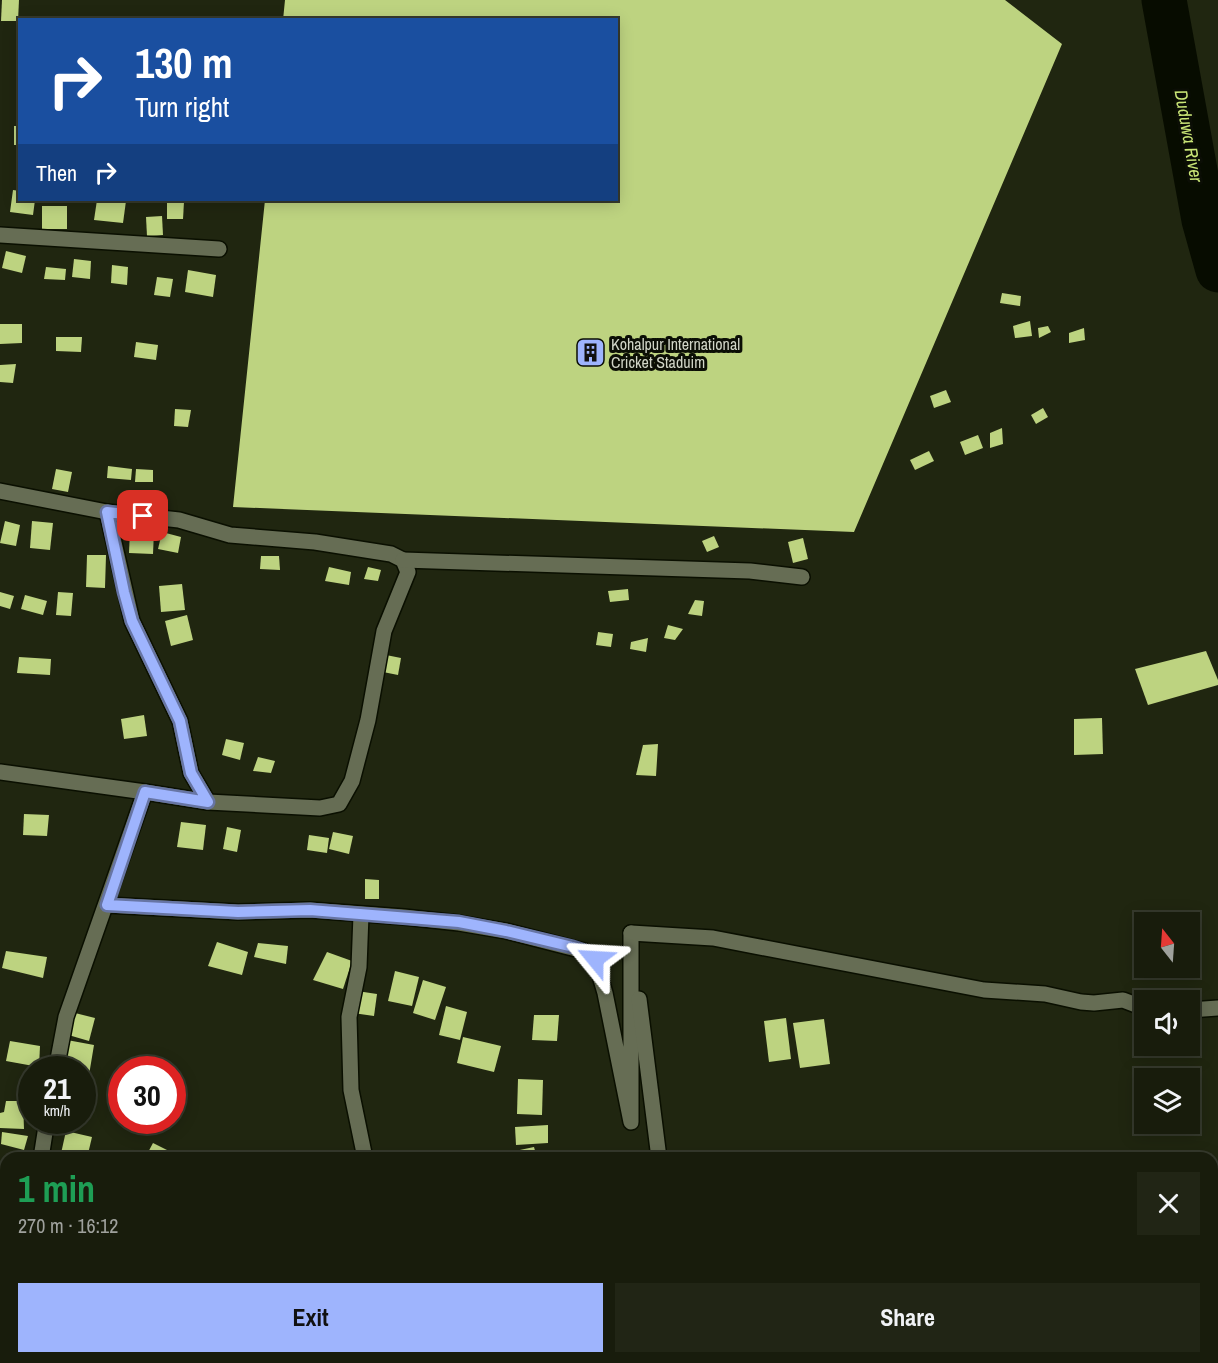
<!DOCTYPE html>
<html lang="en">
<head>
<meta charset="utf-8">
<style>
  :root { --surface:#181c0c; --page:#212515; --text:#f1f3f6; --muted:#9fa19d; --line:#363a2d; --accent:#9eb4fd }
  body { margin:0; font-family:"Archivo Narrow",sans-serif; background:var(--page); color:var(--text); height:100vh; display:flex; flex-direction:column; font-size:22px; white-space:nowrap }
  * { box-sizing:border-box; margin:0 }
  p { font-size:20px; color:var(--muted) }
  .icon { flex:none; width:33px; height:33px; fill:none; stroke:currentColor; stroke-width:2; stroke-linecap:round; stroke-linejoin:round }
  .map { position:relative; flex:1; overflow:hidden }
  .side { position:absolute; left:0px; top:1152px; width:1218px; height:212px; display:flex; flex-direction:column; background:var(--surface); border-radius:18px 18px 0 0; box-shadow:0 3px 15px #0003,0 0 0 2px var(--line) }
  .side>* { flex:none }
  .top-card { position:absolute; left:18px; top:18px; width:600px; height:183px; border-radius:0px; box-shadow:0 3px 15px #0003,0 0 0 2px var(--line); background:#1a4fa0; color:#fff; overflow:hidden }
  .needle { width:39px; rotate:343deg }
  .tools { position:absolute; left:1134px; top:912px; display:grid; gap:12px }
  .tools a { display:grid; place-items:center; width:66px; height:66px; border-radius:0px; background:var(--surface); box-shadow:0 3px 15px #0003,0 0 0 2px var(--line); font-size:30px }
  .speed { position:absolute; left:18px; top:1056px; display:flex; gap:12px; font-size:30px; font-weight:700; text-align:center }
  .speed>* { display:grid; place-content:center; width:78px; height:78px; border-radius:50%; background:var(--surface); box-shadow:0 3px 15px #0003,0 0 0 2px var(--line); line-height:1 }
  .speed small { font-size:15px; font-weight:400 }
  .speed .limit { border:9px solid #d22; background:#fff; color:#111 }
  .pin { position:absolute; display:grid; place-items:center; width:51px; height:51px; color:#fff; margin:-26px; border-radius:12px; box-shadow:0 3px 9px #0006 }
  .me { position:absolute; width:66px; margin:-33px; rotate:297deg; stroke-linejoin:round; filter:drop-shadow(0 0 4px #0008) }
  .turn { display:flex; align-items:center; gap:21px; height:126px; padding:0 18px; font-size:27px }
  .turn .icon { width:78px; height:78px; stroke-width:2.5 }
  .turn b { display:block; font-size:42px; line-height:51px }
  .then { display:flex; align-items:center; height:57px; padding:0 18px; background:#0003; gap:12px; font-size:22px }
  .round { display:grid; place-items:center; flex:none; width:63px; height:63px; border-radius:0px; background:var(--page) }
  .summary { display:flex; align-items:center; justify-content:space-between; height:102px; padding:0 18px }
  h1 { font-size:36px; font-weight:800; line-height:45px; color:#1e9e55 }
  .primary-button { display:flex; gap:12px; margin-top:auto; padding:12px 18px }
  .primary-button a { flex:1; height:69px; border-radius:0px; background:var(--accent); color:#111; font-size:24px; font-weight:800; line-height:69px; text-align:center }
  .primary-button a+a { background:var(--page); color:var(--text) }
  .map>svg:first-child { display:block }
  .lines { fill:none; stroke-linecap:round; stroke-linejoin:round }
  .river { stroke:#070c00; stroke-width:45 }
  .building { fill:#bdd380 }
  .minor-casing { stroke:#0a0f00; stroke-width:18 }
  .minor { stroke:#666d54; stroke-width:15 }
  .route-casing { stroke:#6775a4; stroke-width:15 }
  .route { stroke:#9eb4fd; stroke-width:10 }
  .labels { text-anchor:middle; dominant-baseline:central; stroke-width:6; stroke-linejoin:round; paint-order:stroke }
  .poi-label { font-size:16px; fill:#d1d5c7; stroke:#0b0e05; text-anchor:start }
  .water-label { font-size:18px; font-style:italic; fill:#cae677; stroke:#0b0e05 }
</style>
</head>
<body>
<div class="map">
<svg width="1218" height="1363" viewBox="0 0 1218 1363">
  <rect width="100%" height="100%" fill="#202610"/>
  <g class="lines">
    <polyline class="river" points="1164,0 1204,220 1218,270"/>
  </g>
  <g class="building">
    <polygon points="2,0 19,0 18,21 1,21"/>
    <polygon points="285,0 1005,0 1062,44 854,532 233,507 265,200 616,200 616,20 283,20"/>
    <rect x="14" y="126" width="6" height="19"/>
    <polygon points="13,190 20,191 20,200 35,200 33,215 10,212"/>
    <polygon points="97,200 126,201 123,223 94,220"/>
    <polygon points="167,202 184,202 183,219 167,219"/>
    <rect x="42" y="206" width="25" height="23"/>
    <polygon points="162,216 163,235 147,236 146,217"/>
    <polygon points="6,251 26,256 22,273 2,268"/>
    <polygon points="74,259 91,261 90,279 72,277"/>
    <polygon points="112,265 128,267 127,285 111,283"/>
    <polygon points="46,267 66,269 65,280 44,279"/>
    <polygon points="188,270 216,275 213,297 185,292"/>
    <polygon points="157,277 173,279 170,297 154,295"/>
    <polygon points="1002,293 1021,296 1020,306 1000,303"/>
    <polygon points="1030,321 1032,336 1015,338 1013,326"/>
    <polygon points="0,324 22,324 22,343 0,344"/>
    <polygon points="1048,326 1051,332 1039,338 1038,328"/>
    <polygon points="1084,328 1085,340 1069,343 1069,333"/>
    <polygon points="56,337 82,337 81,352 56,351"/>
    <polygon points="136,342 158,345 156,360 134,357"/>
    <polygon points="16,364 13,383 0,382 0,365"/>
    <polygon points="946,390 951,402 934,408 930,396"/>
    <polygon points="1043,408 1048,417 1036,424 1031,415"/>
    <polygon points="175,409 191,410 188,427 174,426"/>
    <polygon points="1002,428 1003,444 990,448 990,433"/>
    <polygon points="978,435 983,448 965,455 960,442"/>
    <polygon points="929,451 934,461 915,470 910,460"/>
    <polygon points="108,466 132,469 131,480 107,478"/>
    <polygon points="56,469 72,472 68,492 52,489"/>
    <polygon points="136,469 153,470 153,482 135,482"/>
    <polygon points="5,521 20,525 16,546 0,543"/>
    <polygon points="32,521 53,523 50,550 30,548"/>
    <polygon points="130,530 154,531 153,554 129,553"/>
    <polygon points="162,532 181,537 178,553 158,549"/>
    <polygon points="714,536 719,547 707,552 702,541"/>
    <polygon points="803,538 808,559 793,563 788,542"/>
    <polygon points="87,555 106,555 105,588 86,587"/>
    <polygon points="261,556 279,556 280,570 260,569"/>
    <polygon points="329,567 351,572 349,585 325,581"/>
    <polygon points="368,567 381,570 378,581 364,579"/>
    <polygon points="182,584 185,610 161,612 159,586"/>
    <polygon points="628,589 629,600 610,602 608,591"/>
    <polygon points="0,592 14,596 10,609 0,606"/>
    <polygon points="58,592 73,593 71,616 56,615"/>
    <polygon points="25,595 47,601 43,615 21,609"/>
    <polygon points="695,600 704,601 702,616 688,614"/>
    <polygon points="187,615 193,640 171,646 165,621"/>
    <polygon points="668,625 683,629 675,640 664,638"/>
    <polygon points="598,632 613,634 611,647 596,645"/>
    <polygon points="648,638 646,652 630,649 631,642"/>
    <polygon points="1206,651 1218,680 1218,685 1148,705 1135,669"/>
    <polygon points="386,655 401,658 398,675 383,672"/>
    <polygon points="19,657 51,659 50,675 17,673"/>
    <polygon points="144,715 147,736 124,739 121,719"/>
    <polygon points="1102,718 1103,754 1074,755 1074,719"/>
    <polygon points="226,739 244,743 240,760 222,755"/>
    <polygon points="658,744 656,776 636,775 643,745"/>
    <polygon points="258,757 275,761 271,773 253,771"/>
    <polygon points="24,814 49,815 47,836 23,835"/>
    <polygon points="181,822 206,825 203,850 177,847"/>
    <polygon points="227,827 241,830 237,852 223,849"/>
    <polygon points="333,832 353,836 349,854 329,849"/>
    <polygon points="309,835 329,838 327,853 307,850"/>
    <polygon points="365,879 379,880 379,899 365,899"/>
    <polygon points="217,942 248,952 242,975 208,966"/>
    <polygon points="258,943 288,946 286,964 254,957"/>
    <polygon points="6,951 47,957 43,978 2,968"/>
    <polygon points="327,952 352,961 343,989 313,980"/>
    <polygon points="395,971 419,977 412,1006 388,1001"/>
    <polygon points="423,980 446,987 435,1020 413,1013"/>
    <polygon points="357,991 377,994 374,1016 353,1013"/>
    <polygon points="446,1006 467,1012 460,1040 439,1035"/>
    <polygon points="71,1012 95,1018 89,1041 65,1034"/>
    <polygon points="534,1015 559,1015 557,1041 532,1040"/>
    <polygon points="786,1018 791,1059 769,1062 764,1021"/>
    <polygon points="824,1019 830,1064 800,1068 793,1023"/>
    <polygon points="463,1037 501,1046 494,1072 457,1063"/>
    <polygon points="67,1040 94,1045 88,1081 82,1080 82,1070 62,1070"/>
    <polygon points="10,1041 40,1046 39,1067 6,1061"/>
    <polygon points="518,1079 543,1080 542,1115 517,1114"/>
    <polygon points="6,1101 23,1101 24,1129 0,1128 0,1113 4,1112"/>
    <polygon points="548,1125 548,1143 516,1145 515,1127"/>
    <polygon points="66,1131 92,1137 87,1158 60,1158"/>
    <polygon points="2,1132 28,1136 24,1150 1,1144"/>
    <polygon points="153,1143 183,1158 145,1158"/>
    <polygon points="534,1147 537,1158 517,1158 515,1151"/>
    <polygon points="0,1223 6,1224 6,1242 0,1241"/>
    <polygon points="0,1315 6,1316 6,1348 0,1346"/>
    <polygon points="168,1358 200,1358 198,1363 175,1363 167,1361"/>
  </g>
  <g class="lines">
    <defs>
      <g id="minor">
        <polyline points="0,235 219,249"/>
        <polyline points="0,491 107,512 179,520 230,535 315,542 391,554 403,560 408,572 384,631 368,720 352,781 339,804 320,808 208,802 145,792"/>
        <polyline points="107,512 132,621 180,721 191,773 208,802"/>
        <polyline points="403,560 750,571 802,577"/>
        <polyline points="0,772 145,792 66,1017 56,1070"/>
        <polyline points="107,905 238,912 310,910 404,917 459,923 506,931 588,952 595,959 605,993 631,1122 631,933"/>
        <polyline points="361,915 359,967 349,1017 351,1090 365,1158"/>
        <polyline points="631,933 713,938 984,990 1045,994 1081,1002 1094,1003 1123,1000 1144,1008"/>
        <polyline points="639,999 659,1158"/>
        <polyline points="1190,1010 1218,1008"/>
        <polyline points="41,1158 47,1120"/>
        <polyline points="66,1358 87,1363"/>
        <polyline points="684,1358 684,1363"/>
        <polyline points="17,1363 18,1358"/>
        <polyline points="360,1363 361,1358"/>
      </g>
    </defs>
    <use href="#minor" class="minor-casing"/>
    <use href="#minor" class="minor"/>
  </g>
  <g class="lines">
    <defs>
      <polyline id="route" points="143,516 107,512 124,592 132,621 180,721 191,773 208,802 145,792 107,905 238,912 310,910 459,922 506,931 573,947 588,952 595,959"/>
    </defs>
    <use href="#route" class="route-casing"/>
    <use href="#route" class="route"/>
  </g>
  <defs>
    <symbol id="building-square" viewBox="-11 -11 22 22"><rect x="-9" y="-9" width="18" height="18" rx="4" fill="#9eb4fd" stroke="#0b0e05"/><path d="M-4-6H4V6H1V3H-1V6H-4ZM-2.5-4.3h1.7v1.8h-1.7ZM.8-4.3h1.7v1.8H.8ZM-2.5-1h1.7V.8h-1.7ZM.8-1h1.7V.8H.8Z" fill="#111"/></symbol>
  </defs>
  <g fill-rule="evenodd">
    <use href="#building-square" x="574" y="336" width="33" height="33"/>
  </g>
  <g class="labels">
    <g class="poi-label">
      <text x="611" y="344">Kohalpur International<tspan x="611" dy="18">Cricket Staduim</tspan></text>
    </g>
    <g class="water-label">
      <text transform="translate(1189 136) rotate(80)">Duduwa River</text>
    </g>
  </g>
</svg>
<div class="tools">
<a><svg class="needle" viewBox="-14 -14 28 28"><path d="M0-13l5 13h-10z" fill="#e53935"/><path d="M0 13l5-13h-10z" fill="#9fa19d"/></svg></a>
<a><svg class="icon" aria-label="sound" viewBox="0 0 24 24"><path d="M4 9h4l5-4v14l-5-4H4zM17 9q2 3 0 6"/></svg></a>
<a><svg class="icon" aria-label="layers" viewBox="0 0 24 24"><path d="M12 4l9 5-9 5-9-5zM3 14l9 5 9-5"/></svg></a>
</div>
<div class="speed"><div>21<small>km/h</small></div><div class="limit">30</div></div>
<div class="pin" style="left:143px;top:516px;background:#d93025"><svg class="icon" aria-label="arrive" viewBox="0 0 24 24"><path d="M6 21V4h12l-3 4 3 4H6"/></svg></div>
<svg class="me" style="left:595px;top:959px" viewBox="-20 -20 40 40"><path d="M0-17L14 15 0 8-14 15z" fill="#9eb4fd" stroke="#fff" stroke-width="4"/></svg>
<div class="top-card">
<div class="turn"><svg class="icon" aria-label="right" viewBox="0 0 24 24"><path d="M7 20v-9h11M14 6l5 5-5 5"/></svg><div><b>130 m</b>Turn right</div></div>
<div class="then">Then<svg class="icon" aria-label="right" viewBox="0 0 24 24"><path d="M7 20v-9h11M14 6l5 5-5 5"/></svg></div>
</div>
<section class="side">
<div class="summary"><div><h1>1 min</h1><p>270 m · 16:12</p></div><a class="round"><svg class="icon" aria-label="close" viewBox="0 0 24 24"><path d="M6 6l12 12M18 6L6 18"/></svg></a></div>
<div class="primary-button"><a>Exit</a><a>Share</a></div>
</section>
</div>
</body>
</html>
